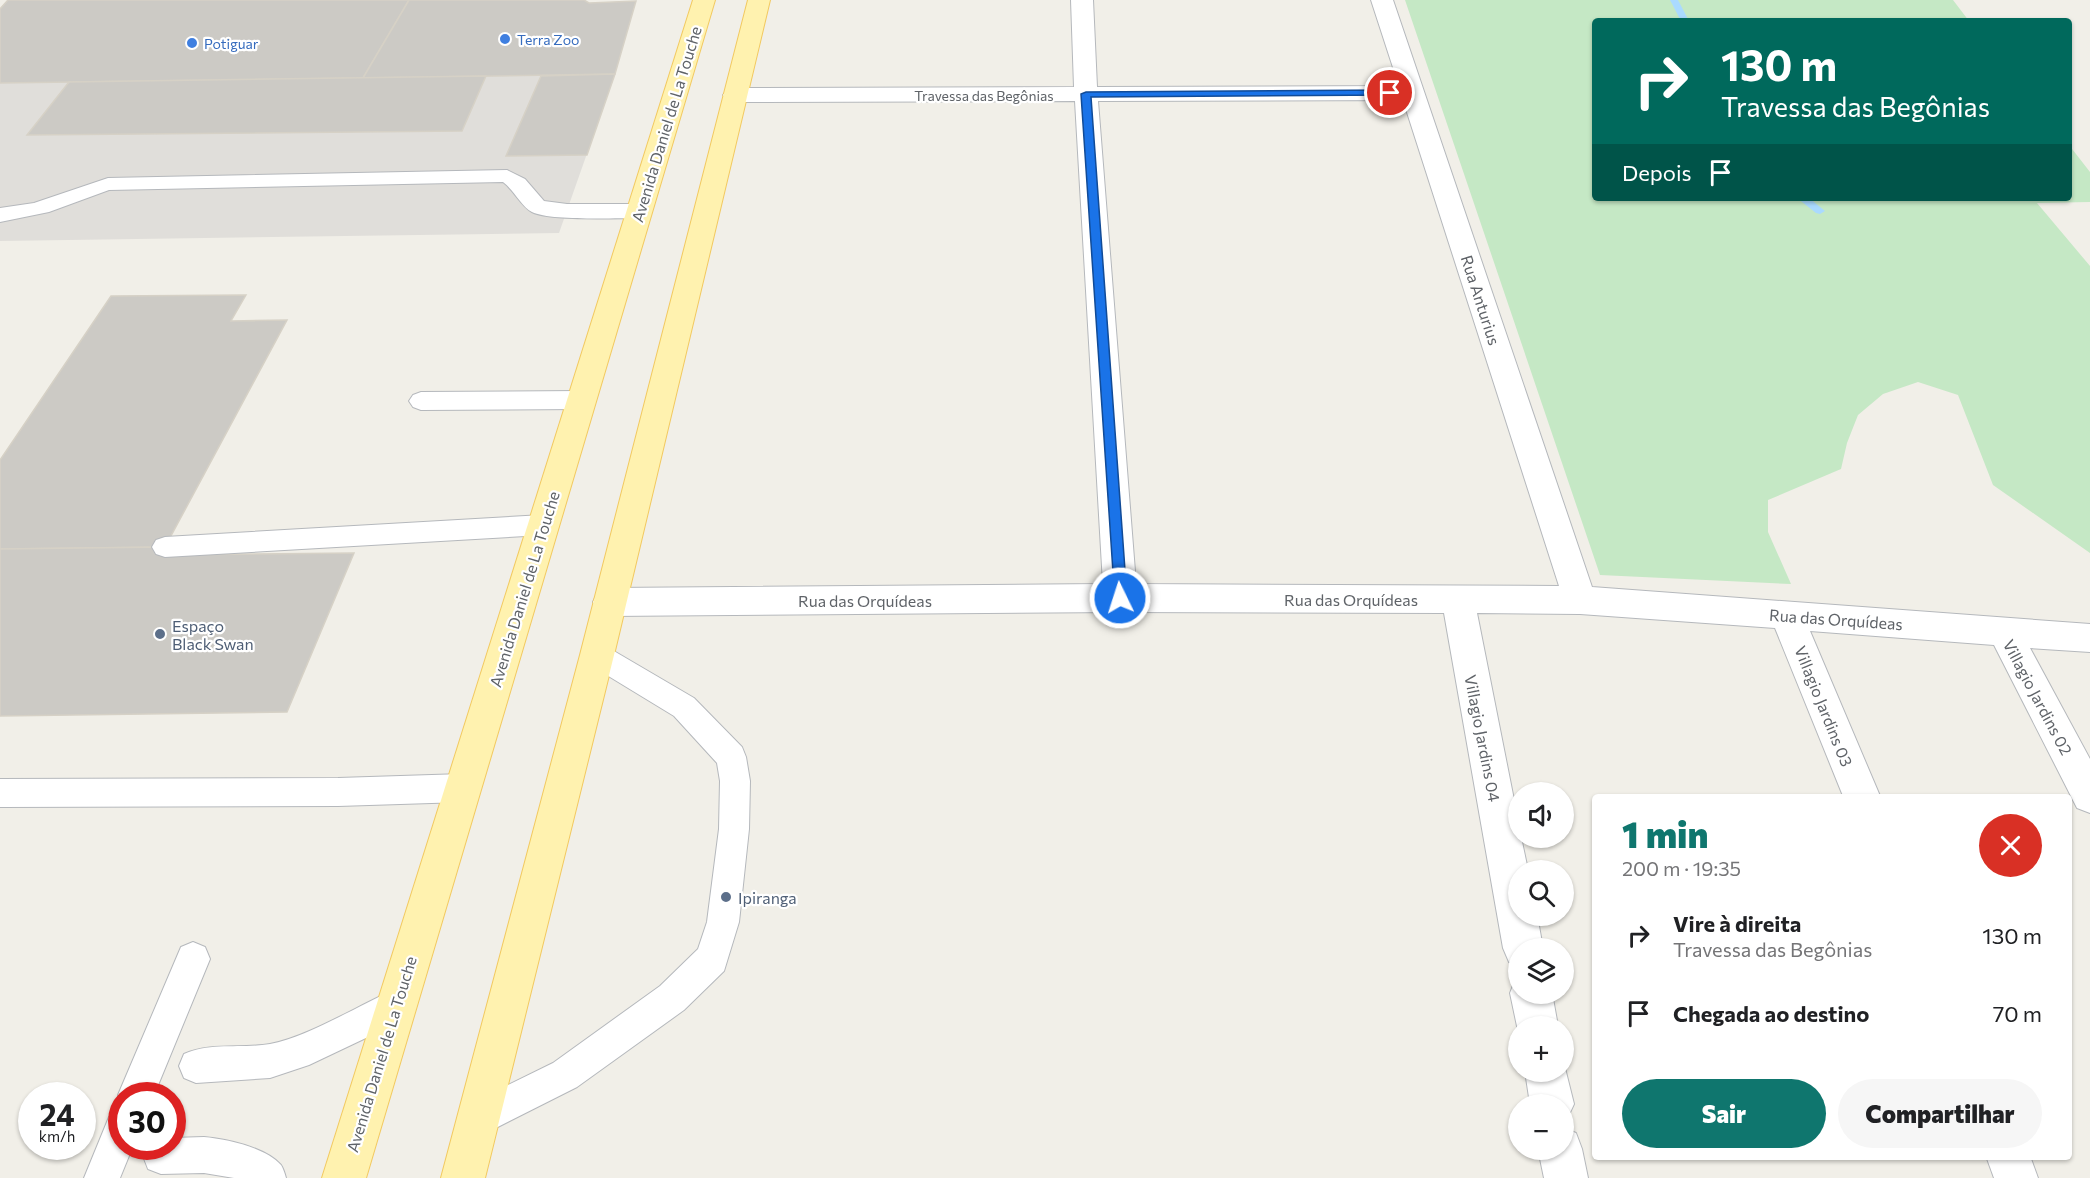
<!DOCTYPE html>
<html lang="pt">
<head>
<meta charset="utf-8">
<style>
  :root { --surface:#fff; --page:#f6f6f6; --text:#202124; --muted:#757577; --accent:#0f766e }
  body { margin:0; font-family:Commissioner,sans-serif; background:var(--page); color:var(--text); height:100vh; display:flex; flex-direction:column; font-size:22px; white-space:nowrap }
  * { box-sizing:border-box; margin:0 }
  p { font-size:20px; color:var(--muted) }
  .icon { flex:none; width:33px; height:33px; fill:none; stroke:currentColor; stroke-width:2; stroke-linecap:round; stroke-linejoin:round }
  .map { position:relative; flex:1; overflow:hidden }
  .panel { position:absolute; left:1592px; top:794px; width:480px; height:366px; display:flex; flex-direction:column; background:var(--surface); border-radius:6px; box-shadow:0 2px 4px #0004 }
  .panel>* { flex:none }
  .hud { position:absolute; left:1592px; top:18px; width:480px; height:183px; border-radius:6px; box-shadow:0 2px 4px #0004; background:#00695c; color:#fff; overflow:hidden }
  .fabs { position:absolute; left:1508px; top:782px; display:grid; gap:12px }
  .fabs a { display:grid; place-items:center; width:66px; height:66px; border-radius:50%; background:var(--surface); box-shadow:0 2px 4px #0004; font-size:30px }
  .speed { position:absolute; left:18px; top:1082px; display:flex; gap:12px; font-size:30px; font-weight:700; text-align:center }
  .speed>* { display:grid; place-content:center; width:78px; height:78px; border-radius:50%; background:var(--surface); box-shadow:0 2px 4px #0004; line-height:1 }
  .speed small { font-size:15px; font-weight:400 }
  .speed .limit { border:9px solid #d22; background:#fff; color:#111 }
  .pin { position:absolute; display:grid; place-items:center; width:51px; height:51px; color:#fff; margin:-26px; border:3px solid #fff; border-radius:50%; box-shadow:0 2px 6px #0007 }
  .me { position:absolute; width:66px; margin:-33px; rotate:356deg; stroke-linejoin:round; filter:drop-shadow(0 0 4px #0008) }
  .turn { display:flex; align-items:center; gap:21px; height:126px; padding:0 30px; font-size:27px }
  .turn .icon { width:78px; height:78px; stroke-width:2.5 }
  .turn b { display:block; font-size:42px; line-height:51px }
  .then { display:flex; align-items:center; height:57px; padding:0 30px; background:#0003; gap:12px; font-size:22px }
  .round { display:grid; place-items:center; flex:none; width:63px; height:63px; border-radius:32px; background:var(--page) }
  .head { display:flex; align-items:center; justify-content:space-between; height:102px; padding:0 30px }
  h1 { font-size:36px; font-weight:800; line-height:45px; color:var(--accent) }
  .cta { display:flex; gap:12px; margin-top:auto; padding:12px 30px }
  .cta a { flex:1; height:69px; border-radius:36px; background:var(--accent); color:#fff; font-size:24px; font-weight:800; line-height:69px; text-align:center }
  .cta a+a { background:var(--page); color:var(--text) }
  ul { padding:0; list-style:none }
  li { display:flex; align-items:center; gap:18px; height:78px; padding:0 30px }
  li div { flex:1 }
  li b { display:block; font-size:22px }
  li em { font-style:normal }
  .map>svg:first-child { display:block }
  .industrial { fill:#e0deda }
  .green { fill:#c5e8c5 }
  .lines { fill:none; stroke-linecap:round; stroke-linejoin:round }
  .stream { fill:#aadaff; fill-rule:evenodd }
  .building { fill:#cccac5; stroke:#d6d1c6; stroke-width:1.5 }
  .service-casing { stroke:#b5b8bc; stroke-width:2 }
  .minor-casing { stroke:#b5b8bc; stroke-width:2 }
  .primary-casing { stroke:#f2c960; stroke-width:2 }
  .service { fill:#fff; fill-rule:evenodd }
  .minor { fill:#fff; fill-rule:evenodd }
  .primary { fill:#fff2af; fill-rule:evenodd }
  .route { fill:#1a73e8; stroke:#114b97; stroke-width:1.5 }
  .shop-dot { fill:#3f7fe0; stroke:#fff; stroke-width:2 }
  .service-dot { fill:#5c6f8a; stroke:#fff; stroke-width:2 }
  .labels { text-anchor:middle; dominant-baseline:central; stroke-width:4.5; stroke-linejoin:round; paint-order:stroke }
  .far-shop-label { font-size:14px; fill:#366cbe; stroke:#fff; text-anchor:start }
  .far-street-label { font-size:14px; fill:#5f6368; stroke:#fff }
  .street-label { font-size:16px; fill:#5f6368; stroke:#fff }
  .service-label { font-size:16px; fill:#4e5e75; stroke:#fff; text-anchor:start }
</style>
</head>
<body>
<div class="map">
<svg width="2090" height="1178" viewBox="0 0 2090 1178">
  <rect width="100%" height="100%" fill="#f1efe8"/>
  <polygon class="industrial" points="615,74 559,233 0,241 0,83"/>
  <polygon class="green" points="1405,0 1953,0 1969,21 1594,21 1594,198 2068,198 2069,145 2090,172 2090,202 2037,203 2090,266 2090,553 1993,485 1958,395 1918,382 1883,394 1858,415 1847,443 1841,469 1768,500 1768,532 1791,584 1600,575"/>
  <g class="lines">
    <g class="stream">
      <polygon points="1670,0 1678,0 1689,21 1681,21"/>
      <polygon points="1797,198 1809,198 1825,211 1820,214 1816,213"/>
    </g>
  </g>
  <g class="building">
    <polygon points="8,0 409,0 363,78 0,83 0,9"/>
    <polygon points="409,0 584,0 589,3 636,1 615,74 363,78"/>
    <polygon points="615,74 587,155 506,156 541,76"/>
    <polygon points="486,76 462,131 27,135 69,82"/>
    <polygon points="246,295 231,321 287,320 165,547 0,549 0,460 111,296"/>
    <polygon points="165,547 161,555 354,553 287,712 0,716 0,549"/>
  </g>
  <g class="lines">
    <defs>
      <g id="service">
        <path d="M507,170l18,9 19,22 23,3h72l7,2 3,5 -3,5 -7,2c-23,0 -89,3 -107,-6 -11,-6 -18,-22 -29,-30l-394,8 -60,22 -49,10v-14l34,-5 74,-25z"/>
        <polygon points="581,391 589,394 593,400 589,406 581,409 421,410 413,407 409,401 413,395 421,392"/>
        <polygon points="543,515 552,518 556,525 552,532 543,535 165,557 156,554 152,547 156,540 165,537"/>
        <polygon points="597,643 607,647 694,698 742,747 746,757 750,781 749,829 739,922 724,971 684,1010 577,1087 478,1137 465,1132 460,1119 465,1106 553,1063 660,986 698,949 707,922 719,829 720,781 717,763 674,716 587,663 583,655 587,647"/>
        <polygon points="463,774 474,778 478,788 474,798 463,802 338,806 0,807 0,779 338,778"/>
        <polygon points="193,942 205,947 210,959 154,1095 122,1095 122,1103 118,1095 181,947"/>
        <path d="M396,989l12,5 5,12 -5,12 -99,47 -39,13 -74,5 -12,-5 -5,-12 5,-12c27,-12 57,-5 86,-10 38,-7 89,-39 126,-55z"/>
        <polygon points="122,1112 122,1146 133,1146 120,1178 84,1178 109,1117"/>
        <path d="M204,1137c22,2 61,10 77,28 2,3 4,9 5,13h-52l-30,-5 -43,1 -13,-5 -5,-13 4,-10h25v-8z"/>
      </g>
      <g id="minor">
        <path d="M1071,0h22l4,87 302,-1 -28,-86h22l199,587 498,37v28l-60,-4 60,111v54l-13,-5 -83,-163 -184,-14 70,165h-37l-68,-168 -195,-14 -103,-1 41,207v17h3l7,33h-10v45h19l6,33h-25v18l-9,-4 -6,-14 -59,-335 -324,-1 -510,4 -12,-4 -5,-10 5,-10 12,-4 493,-4 -28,-483 -340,1 -8,-2 -4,-5 4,-5 8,-2 339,-1zM1403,100l156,486 -423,-2 -38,-483z"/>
        <polygon points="1516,978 1518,993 1552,993 1558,1026 1518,1026 1518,1031 1510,993"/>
        <polygon points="1563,1060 1574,1104 1567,1119 1563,1121 1563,1104 1530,1104 1525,1071 1563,1071"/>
        <polygon points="1563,1128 1576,1133 1582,1149 1588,1178 1544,1178 1538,1149 1563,1149"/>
        <polygon points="1986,1156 2030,1156 2038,1178 1994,1178"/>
      </g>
      <g id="primary">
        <polygon points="693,0 715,0 366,1178 322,1178"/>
        <polygon points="748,0 770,0 614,655 485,1178 441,1178 580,655"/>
      </g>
    </defs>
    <use href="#service" class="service-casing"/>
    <use href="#minor" class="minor-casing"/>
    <use href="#primary" class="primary-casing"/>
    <use href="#service" class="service"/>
    <use href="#minor" class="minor"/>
    <use href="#primary" class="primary"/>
  </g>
  <polygon class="route" points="1390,90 1393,91 1393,95 1091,97 1127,598 1125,602 1115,602 1081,94 1086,92"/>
  <g class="shop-dot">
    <circle cx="505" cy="39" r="6"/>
    <circle cx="192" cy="43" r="6"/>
  </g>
  <g class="service-dot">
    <circle cx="160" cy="634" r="6"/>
    <circle cx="726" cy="897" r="6"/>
  </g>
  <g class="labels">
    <g class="far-shop-label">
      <text x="517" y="39">Terra Zoo</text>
      <text x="204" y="43">Potiguar</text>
    </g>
    <g class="far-street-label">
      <text x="984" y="95">Travessa das Begônias</text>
    </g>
    <g class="street-label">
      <text transform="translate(666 124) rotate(-73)">Avenida Daniel de La Touche</text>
      <text transform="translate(1481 300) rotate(72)">Rua Anturius</text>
      <text transform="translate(524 589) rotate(-73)">Avenida Daniel de La Touche</text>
      <text x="1351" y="599">Rua das Orquídeas</text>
      <text x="865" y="600">Rua das Orquídeas</text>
      <text transform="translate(1836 619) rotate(4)">Rua das Orquídeas</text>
      <text transform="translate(2038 697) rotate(62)">Villagio Jardins 02</text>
      <text transform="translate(1824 706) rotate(68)">Villagio Jardins 03</text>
      <text transform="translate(1483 738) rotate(79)">Villagio Jardins 04</text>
      <text transform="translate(381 1054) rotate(-73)">Avenida Daniel de La Touche</text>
    </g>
    <g class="service-label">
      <text x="172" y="625">Espaço<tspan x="172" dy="18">Black Swan</tspan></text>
      <text x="738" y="897">Ipiranga</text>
    </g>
  </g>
</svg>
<div class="fabs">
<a><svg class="icon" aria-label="sound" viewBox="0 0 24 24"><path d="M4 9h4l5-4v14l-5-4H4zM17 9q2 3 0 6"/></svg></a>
<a><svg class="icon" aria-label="search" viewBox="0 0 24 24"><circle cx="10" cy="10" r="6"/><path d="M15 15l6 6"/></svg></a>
<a><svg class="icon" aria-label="layers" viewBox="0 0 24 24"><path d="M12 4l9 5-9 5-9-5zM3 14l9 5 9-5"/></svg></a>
<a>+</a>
<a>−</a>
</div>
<div class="speed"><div>24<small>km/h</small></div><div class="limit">30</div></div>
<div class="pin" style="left:1390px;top:93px;background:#d93025"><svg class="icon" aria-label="arrive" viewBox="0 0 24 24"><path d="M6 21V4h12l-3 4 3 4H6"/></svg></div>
<svg class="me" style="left:1120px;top:598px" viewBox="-20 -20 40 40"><circle r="17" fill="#1a73e8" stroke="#fff" stroke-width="3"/><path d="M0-11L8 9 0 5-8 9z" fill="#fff"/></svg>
<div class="hud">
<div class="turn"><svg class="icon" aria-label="right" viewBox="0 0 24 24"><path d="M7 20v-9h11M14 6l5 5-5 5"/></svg><div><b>130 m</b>Travessa das Begônias</div></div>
<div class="then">Depois<svg class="icon" aria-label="arrive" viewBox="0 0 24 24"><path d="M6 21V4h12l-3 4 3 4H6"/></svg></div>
</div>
<section class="panel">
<div class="head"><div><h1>1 min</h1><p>200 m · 19:35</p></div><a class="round" style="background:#d93025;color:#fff"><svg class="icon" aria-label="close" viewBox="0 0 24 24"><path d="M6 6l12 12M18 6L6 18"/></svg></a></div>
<ul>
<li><svg class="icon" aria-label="right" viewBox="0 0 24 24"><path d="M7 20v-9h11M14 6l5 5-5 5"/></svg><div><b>Vire à direita</b><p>Travessa das Begônias</p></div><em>130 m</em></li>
<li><svg class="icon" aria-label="arrive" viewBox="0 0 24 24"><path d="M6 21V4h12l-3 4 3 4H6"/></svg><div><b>Chegada ao destino</b></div><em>70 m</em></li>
</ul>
<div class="cta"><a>Sair</a><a>Compartilhar</a></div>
</section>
</div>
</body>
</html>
